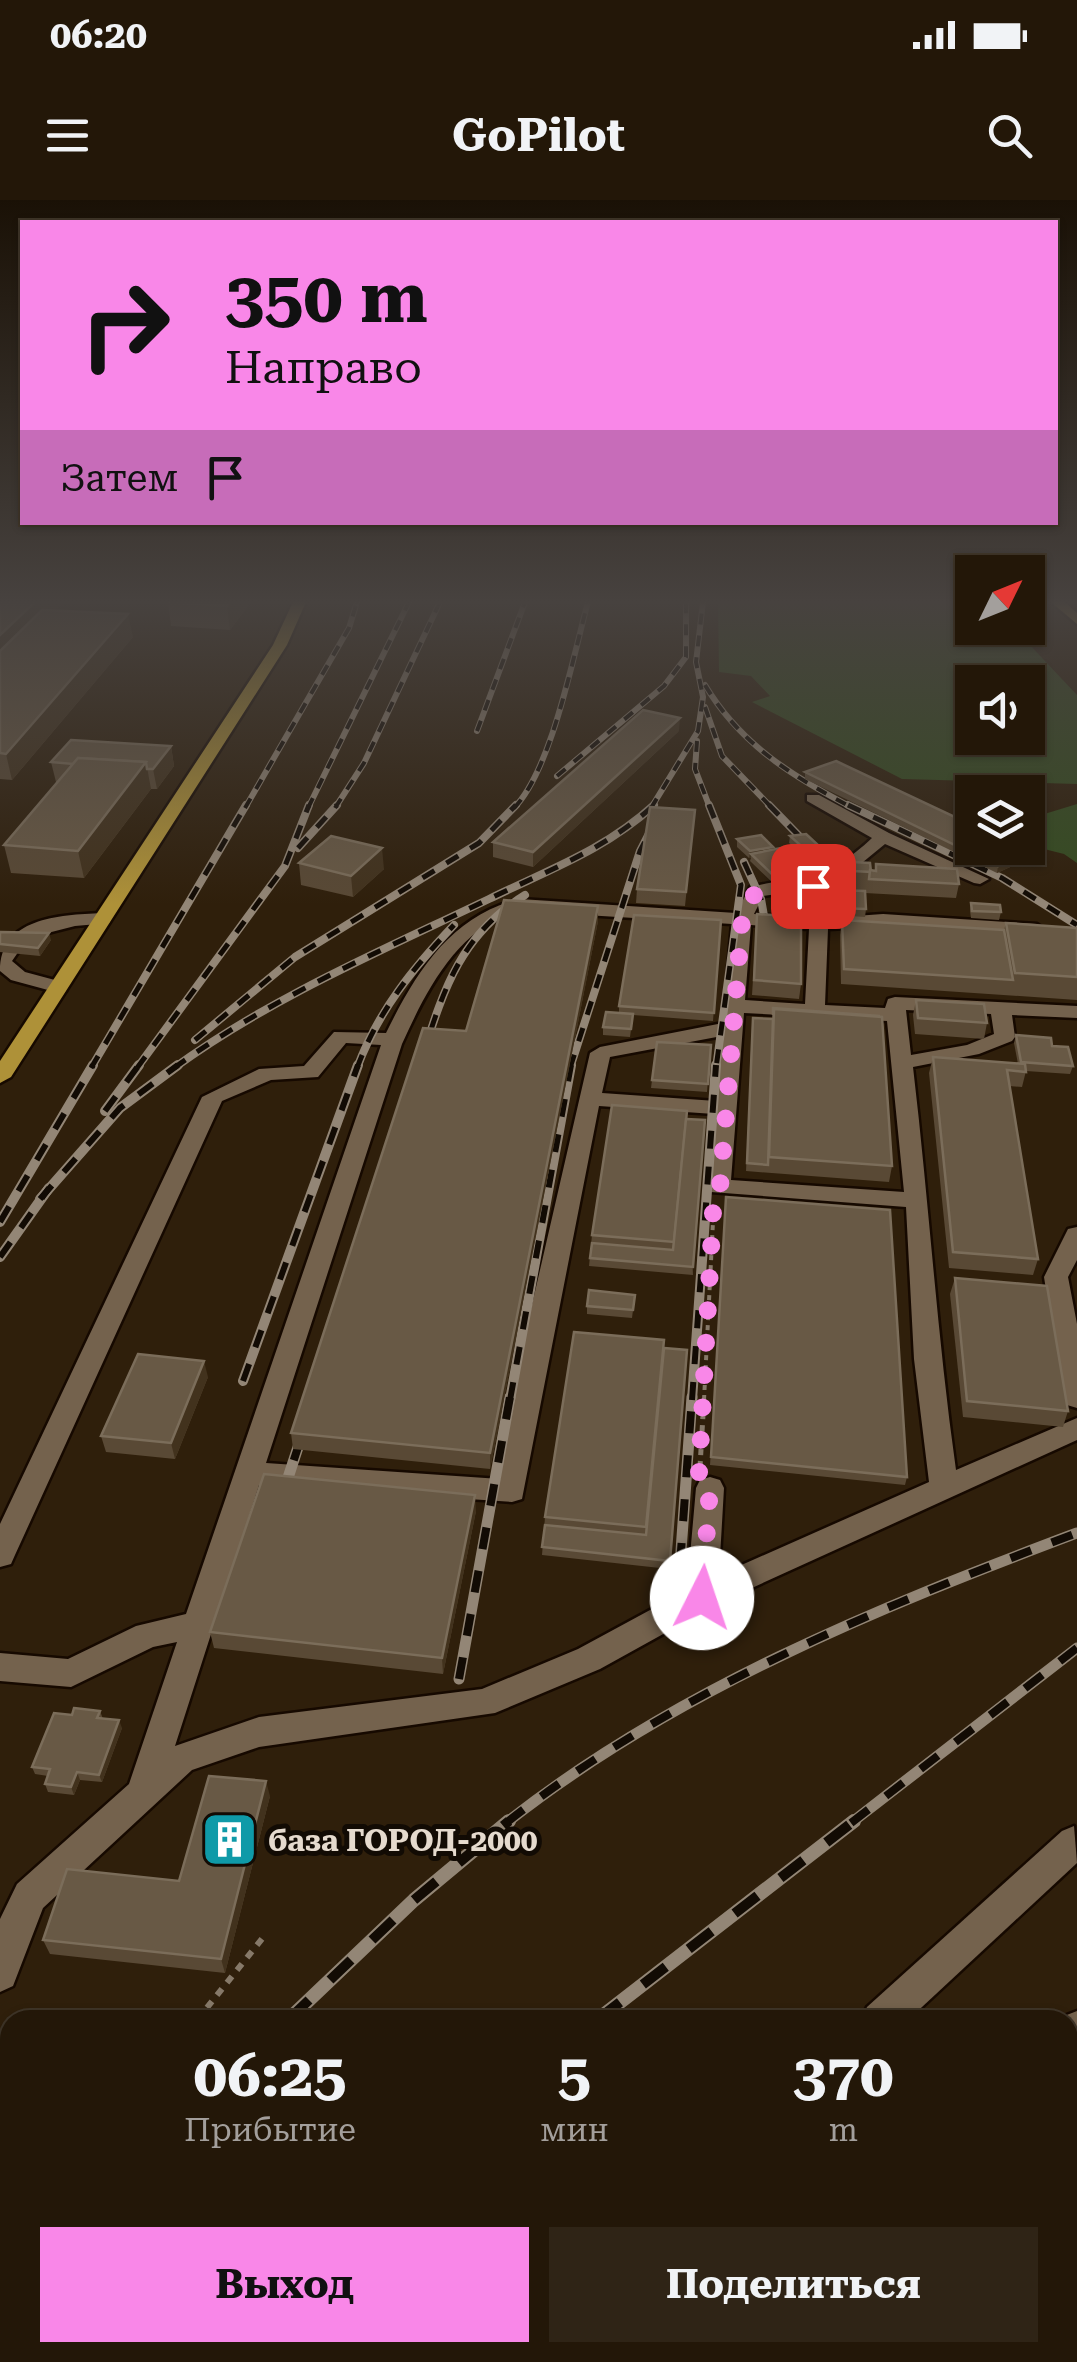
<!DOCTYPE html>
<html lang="ru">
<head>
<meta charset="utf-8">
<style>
  :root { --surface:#231708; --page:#2f2416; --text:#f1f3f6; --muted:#a39f9c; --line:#403629; --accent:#f987e8 }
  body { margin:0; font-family:"Roboto Serif",serif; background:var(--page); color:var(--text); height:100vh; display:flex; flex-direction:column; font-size:38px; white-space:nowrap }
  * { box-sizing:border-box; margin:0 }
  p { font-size:32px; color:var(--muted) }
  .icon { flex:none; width:55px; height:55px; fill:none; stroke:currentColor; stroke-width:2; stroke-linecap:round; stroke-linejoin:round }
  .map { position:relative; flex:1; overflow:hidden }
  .details { position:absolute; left:0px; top:1810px; width:1078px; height:352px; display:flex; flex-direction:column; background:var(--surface); border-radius:30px 30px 0 0; box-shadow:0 2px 8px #0004,0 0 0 2px var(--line) }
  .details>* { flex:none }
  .hud { position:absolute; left:20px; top:20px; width:1038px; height:305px; border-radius:0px; box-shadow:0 2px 8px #0004,0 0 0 2px var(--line); background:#f987e8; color:#111; overflow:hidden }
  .needle { width:65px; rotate:47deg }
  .fabs { position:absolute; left:955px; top:355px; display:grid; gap:20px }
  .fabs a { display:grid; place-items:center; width:90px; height:90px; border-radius:0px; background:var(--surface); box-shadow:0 2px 8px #0004,0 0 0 2px var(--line); font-size:50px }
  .pin { position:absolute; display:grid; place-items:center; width:85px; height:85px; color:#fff; margin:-42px; border-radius:20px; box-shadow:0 5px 15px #0006 }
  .me { position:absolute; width:110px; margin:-55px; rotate:4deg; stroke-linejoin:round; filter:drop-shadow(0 0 8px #0008) }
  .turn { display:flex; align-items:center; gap:35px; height:210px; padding:0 40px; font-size:45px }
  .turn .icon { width:130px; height:130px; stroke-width:2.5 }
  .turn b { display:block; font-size:70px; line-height:85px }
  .then { display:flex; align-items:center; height:95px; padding:0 40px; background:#0003; gap:20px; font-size:38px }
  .eta { display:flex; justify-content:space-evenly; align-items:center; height:170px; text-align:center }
  .eta b { font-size:60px; font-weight:700; line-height:70px }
  .button { display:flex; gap:20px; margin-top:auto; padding:20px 40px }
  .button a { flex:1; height:115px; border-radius:0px; background:var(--accent); color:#111; font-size:40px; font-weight:700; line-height:115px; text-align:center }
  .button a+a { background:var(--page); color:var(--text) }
  .status { display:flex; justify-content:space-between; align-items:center; height:70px; padding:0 50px; background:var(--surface); direction:ltr }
  .status svg { height:28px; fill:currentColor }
  header { display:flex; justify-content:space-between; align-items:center; height:130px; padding:0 40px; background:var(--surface); font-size:45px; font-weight:700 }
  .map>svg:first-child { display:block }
  .green { fill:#354c20; fill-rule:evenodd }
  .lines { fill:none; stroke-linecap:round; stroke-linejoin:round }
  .minor-casing { stroke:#160900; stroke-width:5 }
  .major-casing { stroke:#160900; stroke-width:5 }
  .path-far2 { stroke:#867969; stroke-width:4; stroke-dasharray:5 5; stroke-linecap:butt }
  .path-far1 { stroke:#867969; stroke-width:5; stroke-dasharray:6 6; stroke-linecap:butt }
  .path { stroke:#867969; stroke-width:6; stroke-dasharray:8 8; stroke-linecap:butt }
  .minor { fill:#74624d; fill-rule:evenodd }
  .major { fill:#ae9138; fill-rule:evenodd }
  .rail-far4-casing { stroke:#938676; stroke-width:6 }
  .rail-far3-casing { stroke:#938676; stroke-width:8 }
  .rail-far2-casing { stroke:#938676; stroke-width:10 }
  .rail-far1-casing { stroke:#938676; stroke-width:11 }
  .rail-casing { stroke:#938676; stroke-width:14 }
  .rail-far4 { stroke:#120b04; stroke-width:4; stroke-dasharray:11; stroke-linecap:butt }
  .rail-far3 { stroke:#120b04; stroke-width:5; stroke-dasharray:14; stroke-linecap:butt }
  .rail-far2 { stroke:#120b04; stroke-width:6; stroke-dasharray:18; stroke-linecap:butt }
  .rail-far1 { stroke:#120b04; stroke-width:8; stroke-dasharray:22; stroke-linecap:butt }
  .rail { stroke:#120b04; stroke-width:10; stroke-dasharray:29; stroke-linecap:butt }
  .wall { fill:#594935 }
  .shaded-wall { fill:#42321d }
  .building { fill:#685945; stroke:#7b6d5a; stroke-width:2.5 }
  .route { stroke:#f987e8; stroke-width:18; stroke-dasharray:0 32.4 }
  .labels { text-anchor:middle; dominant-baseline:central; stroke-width:10; stroke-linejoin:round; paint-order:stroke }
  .near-poi-label { font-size:30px; font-weight:bold; fill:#e5dace; stroke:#120b04; text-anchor:start }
</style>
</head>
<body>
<div class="status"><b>06:20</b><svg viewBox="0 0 49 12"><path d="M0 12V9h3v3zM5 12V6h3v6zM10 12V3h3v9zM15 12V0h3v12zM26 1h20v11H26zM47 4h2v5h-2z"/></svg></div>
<header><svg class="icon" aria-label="menu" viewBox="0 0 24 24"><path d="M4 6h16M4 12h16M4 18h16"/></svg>GoPilot<svg class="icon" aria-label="search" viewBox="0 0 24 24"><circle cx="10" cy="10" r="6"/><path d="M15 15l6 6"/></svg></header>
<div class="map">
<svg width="1077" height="2162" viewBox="0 0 1077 2162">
  <rect width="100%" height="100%" fill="#2f1f0b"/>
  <g class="green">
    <path d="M718,402h254v26h42l63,67v89l-175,-5 -150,-77 18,-6 -19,-20 -32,-4zM972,482h56v56h-56z"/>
    <polygon points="1077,604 1077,663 1064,654 1028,645 1028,619"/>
  </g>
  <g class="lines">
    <defs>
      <g id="minor">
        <path d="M807,595h12l70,38 100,46 -9,5 -6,-1 -89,-39 -39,32 -24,10 5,32 56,-4 154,10 9,6 -9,6 -154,-10 -55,3 -3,76 60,3 3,-9 7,-2 182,9v12l-65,-3 3,22 -3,4 -33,13 -66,13c16,135 24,269 43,403l121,-52v22l-356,162 -121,67 -105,44 -236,34 -67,23 -149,138 -30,78 -13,6v-73l17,-35 112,-100 48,-142 -24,5 -82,40 -71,-6v-28l68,6 68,-33 50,-12 195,-569 -35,-2 -28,34 -47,3 -49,21 -207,454 -4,9 -11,3v-43l202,-427 57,-28 45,-3 30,-34 52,1c30,-61 65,-118 134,-134l216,14 14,-26c57,-13 75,-5 122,-49l-65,-37zM805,690l4,28 -55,-4 9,-18zM520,711l212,13 -9,99 -123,24 -10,6 -62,269 -28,157 -234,-16 136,-419c24,-53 57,-119 118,-133zM751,725l58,4 -4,75 -60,-4zM906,810l85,4 3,20 -27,11 -56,10zM744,813l143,8 17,171 -173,-12zM722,836l-6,65 -114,-8 8,-36zM599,906l115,8 -7,73 4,5 195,15 8,152 15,123 -210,93 5,-87 -4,-8 -10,-3 -10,3 -4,8 -9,102 -109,59 -96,40 -223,28 -84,29 84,-261 253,17 10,-3z"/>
        <path d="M102,713l9,6 -2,4 -34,3 -47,12 -16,23 13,11 41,11v8l-7,2 -48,-13 -11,-9c0,-53 58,-56 102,-58z"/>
        <polygon points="1077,1027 1077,1060 1068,1077 1077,1124 1077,1208 1067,1205 1063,1198 1044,1077 1068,1029"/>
        <polygon points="1074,1626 1077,1663 908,1820 861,1820 867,1807 1062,1631"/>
        <polygon points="1077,1811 1077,1849 1068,1851 1068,1820 1054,1820"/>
        <polygon points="0,2024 10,2028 10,2074 0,2070"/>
        <polygon points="110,2152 167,2152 171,2162 114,2162"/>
        <polygon points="176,2152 222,2152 218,2162 172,2162"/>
      </g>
      <g id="major">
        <polygon points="293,402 306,402 287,445 11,877 0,883 0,861 273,445"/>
        <polygon points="1051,402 1065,402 1077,413 1077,424"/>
      </g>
    </defs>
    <use href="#minor" class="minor-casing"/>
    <use href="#major" class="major-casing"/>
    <polyline class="path-far2" points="704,1200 714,1002"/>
    <polyline class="path-far1" points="700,1267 704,1197"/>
    <polyline class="path" points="197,1820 265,1735"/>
    <use href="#minor" class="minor"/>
    <use href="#major" class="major"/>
    <defs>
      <g id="rail-far4">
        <path d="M705,485c35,59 88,92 148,123"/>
        <polyline points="705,507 722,556 772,608"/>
        <polyline points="477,531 525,402"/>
        <polyline points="697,541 695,569 710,608"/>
        <polyline points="557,576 664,486 686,457 686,402"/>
        <polyline points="245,608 349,428 357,402"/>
        <polyline points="308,608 409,402"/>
        <polyline points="335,608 364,563 440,402"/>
        <path d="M514,608c38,-39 59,-152 74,-206"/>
        <polyline points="651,608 698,531 703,497 696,462 703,402"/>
      </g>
      <g id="rail-far3">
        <polyline points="709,605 741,685 716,868"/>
        <polyline points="769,605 804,641"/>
        <polyline points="848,605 1002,678 1077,725"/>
        <polyline points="298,648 337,605"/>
        <polyline points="744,662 761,699 766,727"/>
        <polyline points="195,840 295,757 479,643 516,605"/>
        <path d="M423,855c21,-68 39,-121 102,-160"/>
        <polyline points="91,868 246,605"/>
        <polyline points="137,868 285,666 309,605"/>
        <path d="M174,868c96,-70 209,-118 315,-169 59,-29 116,-49 165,-94"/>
        <path d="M357,868c21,-57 56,-100 97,-143"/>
        <polyline points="570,868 640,651 658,616"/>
      </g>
      <g id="rail-far2">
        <polyline points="105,911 139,865"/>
        <polyline points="40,999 120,908 178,865"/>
        <polyline points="0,1022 93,865"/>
        <polyline points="0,1057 49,988"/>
        <polyline points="243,1181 358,865"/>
        <polyline points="510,1200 571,865"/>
        <polyline points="692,1200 716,865"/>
      </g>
      <g id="rail-far1">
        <polyline points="280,1302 305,1226"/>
        <polyline points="680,1365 692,1197"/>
        <polyline points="459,1479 510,1197"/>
        <path d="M506,1623c169,-133 371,-215 571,-290"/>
        <polyline points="851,1623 1077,1448"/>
      </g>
      <g id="rail">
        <polyline points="288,1820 414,1700 509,1621"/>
        <polyline points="597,1820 854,1621"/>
        <polyline points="1,2162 10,2149"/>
      </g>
    </defs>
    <use href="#rail-far4" class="rail-far4-casing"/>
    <use href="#rail-far3" class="rail-far3-casing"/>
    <use href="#rail-far2" class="rail-far2-casing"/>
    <use href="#rail-far1" class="rail-far1-casing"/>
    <use href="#rail" class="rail-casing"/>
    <use href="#rail-far4" class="rail-far4"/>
    <use href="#rail-far3" class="rail-far3"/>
    <use href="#rail-far2" class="rail-far2"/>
    <use href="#rail-far1" class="rail-far1"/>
    <use href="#rail" class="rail"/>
  </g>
  <g class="wall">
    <polygon points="0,402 64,402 55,410 133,437 12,580 0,579"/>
    <polygon points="251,402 230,430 171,426 168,403"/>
    <polygon points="679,531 533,667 493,657 493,642"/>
    <polygon points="171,546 174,566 157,589 151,589 84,678 11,673 4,645 58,583 56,582 51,562"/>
    <polygon points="805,572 1029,652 1028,659 997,673 805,579"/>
    <polygon points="695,610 685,706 636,703 637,689"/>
    <polygon points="790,636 832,658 831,665 816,668 813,665 813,669 808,670 808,675 774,684 750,661 751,658 749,658 737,647 737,639 773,650 793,646 789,643"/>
    <polygon points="852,662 870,670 875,670 876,664 959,684 956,698 865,693 866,709 865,717 835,715 835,690 849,690"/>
    <polygon points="299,663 384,669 353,697 301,685"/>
    <polygon points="971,703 1001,712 999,720 971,718 970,711"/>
    <polygon points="598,706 598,721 490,1269 293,1249 291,1233 466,831"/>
    <polygon points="757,714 801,784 799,799 752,795"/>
    <polygon points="721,720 713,821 633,815 630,837 603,835 603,827 619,813 619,806"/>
    <polygon points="842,720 1004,730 1006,723 1077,728 1077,800 841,784 840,735"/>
    <polygon points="0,732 51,740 40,756 0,752"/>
    <polygon points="916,800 987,823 984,839 915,834 913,815"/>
    <polygon points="773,808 892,966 889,982 746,971 752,825 772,819"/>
    <polygon points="1016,835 1052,846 1073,866 1070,874 1026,871 1022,887 1009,886 1038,1059 1033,1075 949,1068 929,873 933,857 1018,864 1014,843"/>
    <polygon points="657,842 711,845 707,892 651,888"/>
    <polygon points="686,921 693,1075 589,1066 592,1035"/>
    <polygon points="726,997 907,1277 905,1285 710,1265"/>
    <polygon points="955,1078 1068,1211 1063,1227 963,1217 950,1094"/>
    <polygon points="635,1095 632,1118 587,1114 587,1106"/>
    <polygon points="663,1150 687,1150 669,1369 542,1355 545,1317"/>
    <polygon points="208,1177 175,1259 106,1252 101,1236"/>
    <polygon points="476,1311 443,1474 214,1448 210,1432"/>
    <polygon points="100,1511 103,1519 122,1528 102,1582 80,1580 74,1595 48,1592 45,1584 48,1576 35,1574 32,1567 72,1515"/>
    <polygon points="270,1596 225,1773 50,1754 43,1740 179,1681"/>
  </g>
  <g class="shaded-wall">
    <polygon points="35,402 64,402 0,465 0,435"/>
    <polygon points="230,402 251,402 230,430 227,406"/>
    <polygon points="128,414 133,437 12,580 6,554"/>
    <polygon points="680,518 679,531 533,667 533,652"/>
    <polygon points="171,546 174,566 157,589 153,569"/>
    <polygon points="146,562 151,589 84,678 78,651"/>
    <polygon points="773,647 772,654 751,654 751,658 749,658 750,651"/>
    <polygon points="382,648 384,669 353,697 351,676"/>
    <polygon points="1029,652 1028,659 997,673 998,666"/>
    <polygon points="832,658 831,665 816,668 817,660"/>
    <polygon points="814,661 813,669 808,670 808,675 774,684 775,677 803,663"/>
    <polygon points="598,706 598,721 490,1269 490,1253"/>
    <polygon points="49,733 51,740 40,756 38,748"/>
    <polygon points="204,1161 208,1177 175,1259 171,1243"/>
    <polygon points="475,1295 476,1311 443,1474 442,1458"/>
    <polygon points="119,1520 122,1528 102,1582 99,1575"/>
    <polygon points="77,1572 80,1580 74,1595 71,1587"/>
    <polygon points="266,1581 270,1596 225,1773 221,1759"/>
    <polygon points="1077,2053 1077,2068 1068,2071 1068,2056"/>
    <polygon points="768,2152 818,2152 789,2162 739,2162"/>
  </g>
  <g class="building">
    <polygon points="0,402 35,402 0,435"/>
    <polygon points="168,402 230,402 227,406"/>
    <polygon points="42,410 128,414 6,554 0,553 0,451"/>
    <polygon points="643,510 680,518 533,652 493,642"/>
    <polygon points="71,540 171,546 153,569 147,569 146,562 78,558 73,564 51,562"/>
    <polygon points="78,558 146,562 78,651 4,645"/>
    <polygon points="836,561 972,625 972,648 1020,648 1029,652 998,666 805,572"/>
    <polygon points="650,607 695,610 686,692 637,689"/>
    <polygon points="806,634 832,658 817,660 790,636"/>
    <polygon points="761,635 773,647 750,651 737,639"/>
    <polygon points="331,636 382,648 351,676 299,663"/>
    <polygon points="796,645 814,661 803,663 809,668 775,677 751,654"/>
    <polygon points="852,662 870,663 871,672 853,671"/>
    <polygon points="876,664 957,669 959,684 869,679 870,670 876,671"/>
    <polygon points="835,690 865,691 866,709 836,708"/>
    <polygon points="504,700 598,706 490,1253 291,1233 423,828 466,831"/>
    <polygon points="971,703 1000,705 1001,712 972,711"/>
    <polygon points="757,714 801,717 801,784 754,780"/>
    <polygon points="634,715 721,720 714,813 619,806"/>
    <polygon points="842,720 1004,730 1013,780 844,769"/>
    <polygon points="1006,723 1077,728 1077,777 1015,773"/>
    <polygon points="0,732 49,733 38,748 0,744"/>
    <polygon points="916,800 984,804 987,823 918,818"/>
    <polygon points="773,808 880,816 774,809 773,815"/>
    <polygon points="774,809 882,817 892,966 769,957"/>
    <polygon points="606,812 633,814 631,829 603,827"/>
    <polygon points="753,818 773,819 768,965 747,963"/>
    <polygon points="1016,835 1051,838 1052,846 1068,847 1073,866 1021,862"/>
    <polygon points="657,842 711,845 708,884 652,880"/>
    <polygon points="933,857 1025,864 1026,872 1007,870 1038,1059 953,1052"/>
    <polygon points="612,905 687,911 674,1042 592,1035"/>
    <polygon points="686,919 705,920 693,1067 590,1058 592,1043 673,1050"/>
    <polygon points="726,997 890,1010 907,1277 711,1257"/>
    <polygon points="955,1078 1047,1086 1068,1211 967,1201"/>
    <polygon points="589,1090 635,1095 633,1110 587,1106"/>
    <polygon points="574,1132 664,1140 646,1327 545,1317"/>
    <polygon points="664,1148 687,1150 670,1361 542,1347 545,1325 646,1335"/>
    <polygon points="138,1154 204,1161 171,1243 101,1236"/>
    <polygon points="264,1274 475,1295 442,1458 210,1432"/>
    <polygon points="74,1508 100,1511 97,1518 119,1520 99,1575 77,1572 71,1587 45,1584 50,1569 32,1567 54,1513 72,1515"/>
    <polygon points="209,1576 266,1581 221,1759 43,1740 67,1669 179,1681"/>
    <polygon points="1077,1876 1077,2053 1068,2056 1068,1878"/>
    <polygon points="537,2152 768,2152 739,2162 539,2162"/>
  </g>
  <linearGradient id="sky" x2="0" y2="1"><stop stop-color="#1a1106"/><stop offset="0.57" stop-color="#47423f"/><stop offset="1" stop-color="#47423f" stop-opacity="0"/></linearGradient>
  <rect width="1077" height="705" fill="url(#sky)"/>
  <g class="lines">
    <polyline class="route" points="702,1398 710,1288 699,1272 714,994 720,987 742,720 756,691 813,686"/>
  </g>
  <defs>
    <symbol id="building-square" viewBox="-11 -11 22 22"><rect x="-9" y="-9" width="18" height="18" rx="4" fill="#0f9aa8" stroke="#120b04"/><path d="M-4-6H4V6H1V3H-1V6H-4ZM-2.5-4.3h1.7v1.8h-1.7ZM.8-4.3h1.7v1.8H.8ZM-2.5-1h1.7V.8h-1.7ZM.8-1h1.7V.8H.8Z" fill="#fff"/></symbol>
  </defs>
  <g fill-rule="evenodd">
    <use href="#building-square" x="198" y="1608" width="63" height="63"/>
  </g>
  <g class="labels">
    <g class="near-poi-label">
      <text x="268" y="1640">база ГОРОД-2000</text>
    </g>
  </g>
</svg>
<div class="fabs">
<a><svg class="needle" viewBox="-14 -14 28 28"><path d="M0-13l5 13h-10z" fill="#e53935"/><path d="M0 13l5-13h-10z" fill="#a39f9c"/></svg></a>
<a><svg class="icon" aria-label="sound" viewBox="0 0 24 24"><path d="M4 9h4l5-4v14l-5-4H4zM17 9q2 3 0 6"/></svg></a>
<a><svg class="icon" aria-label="layers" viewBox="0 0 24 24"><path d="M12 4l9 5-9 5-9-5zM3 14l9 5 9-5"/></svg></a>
</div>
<div class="pin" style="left:813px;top:686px;background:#d93025"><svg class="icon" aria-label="arrive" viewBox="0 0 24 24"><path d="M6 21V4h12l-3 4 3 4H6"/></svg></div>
<svg class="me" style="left:702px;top:1398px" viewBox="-20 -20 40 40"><circle r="19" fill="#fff"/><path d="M0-13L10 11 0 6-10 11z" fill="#f987e8"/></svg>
<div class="hud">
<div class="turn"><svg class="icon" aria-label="right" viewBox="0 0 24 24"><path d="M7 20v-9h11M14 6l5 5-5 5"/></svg><div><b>350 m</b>Направо</div></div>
<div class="then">Затем<svg class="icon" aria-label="arrive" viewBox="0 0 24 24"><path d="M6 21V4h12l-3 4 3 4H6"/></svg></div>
</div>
<section class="details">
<div class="eta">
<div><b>06:25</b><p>Прибытие</p></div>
<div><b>5</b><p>мин</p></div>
<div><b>370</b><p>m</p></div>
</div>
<div class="button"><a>Выход</a><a>Поделиться</a></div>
</section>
</div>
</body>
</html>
